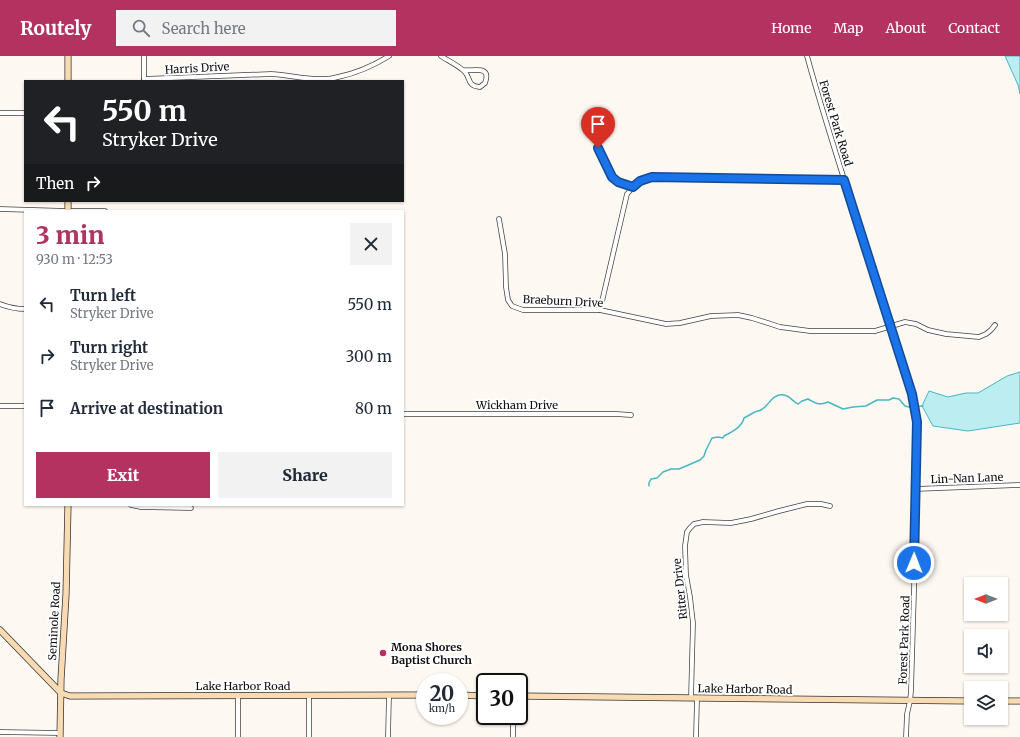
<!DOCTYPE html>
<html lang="en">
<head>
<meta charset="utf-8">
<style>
  :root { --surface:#fff; --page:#f2f2f3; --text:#1f2937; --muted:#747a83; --accent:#b43260 }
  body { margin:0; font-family:Merriweather,serif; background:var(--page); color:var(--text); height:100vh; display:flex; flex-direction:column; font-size:15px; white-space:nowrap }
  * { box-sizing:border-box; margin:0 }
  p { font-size:13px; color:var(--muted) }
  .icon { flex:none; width:22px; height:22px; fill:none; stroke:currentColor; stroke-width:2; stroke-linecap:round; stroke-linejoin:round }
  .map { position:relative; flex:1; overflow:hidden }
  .drawer { position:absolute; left:24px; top:154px; width:380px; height:296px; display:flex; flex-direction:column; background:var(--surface); border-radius:0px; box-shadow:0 1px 3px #0004 }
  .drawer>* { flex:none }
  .guide { position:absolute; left:24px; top:24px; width:380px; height:122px; border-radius:0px; box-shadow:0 1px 3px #0004; background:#202124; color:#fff; overflow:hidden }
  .needle { width:26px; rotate:270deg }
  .fabs { position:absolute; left:964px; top:521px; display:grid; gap:8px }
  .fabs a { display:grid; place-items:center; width:44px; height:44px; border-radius:0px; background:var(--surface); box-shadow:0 1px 3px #0004; font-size:20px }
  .speed { position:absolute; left:416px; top:617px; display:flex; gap:8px; font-size:20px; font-weight:700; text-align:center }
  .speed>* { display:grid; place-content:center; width:52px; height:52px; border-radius:50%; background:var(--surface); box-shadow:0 1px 3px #0004; line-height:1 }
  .speed small { font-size:10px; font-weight:400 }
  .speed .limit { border:2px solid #111; border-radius:6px; background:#fff; color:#111 }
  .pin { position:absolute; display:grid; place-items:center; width:34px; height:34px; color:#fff; margin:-41px -17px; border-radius:50% 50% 50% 0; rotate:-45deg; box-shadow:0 0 4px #0007 }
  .pin .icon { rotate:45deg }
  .me { position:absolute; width:44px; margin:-22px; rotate:1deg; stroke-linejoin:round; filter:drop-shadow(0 0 3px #0008) }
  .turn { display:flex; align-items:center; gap:14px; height:84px; padding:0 12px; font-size:18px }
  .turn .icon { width:52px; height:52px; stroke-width:2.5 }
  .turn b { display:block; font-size:28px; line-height:34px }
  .then { display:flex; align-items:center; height:38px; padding:0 12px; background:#0003; gap:8px; font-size:15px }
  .round { display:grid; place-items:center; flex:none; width:42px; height:42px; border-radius:0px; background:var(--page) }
  .overview { display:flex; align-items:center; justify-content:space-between; height:68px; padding:0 12px }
  h1 { font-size:24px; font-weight:800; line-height:30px; color:var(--accent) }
  .cta { display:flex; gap:8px; margin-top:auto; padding:8px 12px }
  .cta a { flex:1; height:46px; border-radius:0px; background:var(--accent); color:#fff; font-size:16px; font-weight:800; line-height:46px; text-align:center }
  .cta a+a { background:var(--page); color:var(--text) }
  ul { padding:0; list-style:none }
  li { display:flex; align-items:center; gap:12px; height:52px; padding:0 12px }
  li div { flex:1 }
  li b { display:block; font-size:15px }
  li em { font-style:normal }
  header { display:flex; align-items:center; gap:24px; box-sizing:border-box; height:56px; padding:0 20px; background:var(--accent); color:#fff }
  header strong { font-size:19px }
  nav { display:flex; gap:22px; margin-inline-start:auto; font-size:14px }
  .search { width:280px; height:36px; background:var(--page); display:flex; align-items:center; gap:10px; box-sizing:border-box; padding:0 14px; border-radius:0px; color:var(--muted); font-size:15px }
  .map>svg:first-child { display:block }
  .water { fill:#bbedf1; stroke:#48b7c2 }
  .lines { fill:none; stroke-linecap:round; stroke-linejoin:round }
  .stream { stroke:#48b7c2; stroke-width:1.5 }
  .street-casing { stroke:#424242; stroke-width:5.5 }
  .secondary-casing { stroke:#313131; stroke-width:7 }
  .street { stroke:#fff; stroke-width:4 }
  .secondary { stroke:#f8dbb3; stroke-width:5.5 }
  .route-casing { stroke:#114b97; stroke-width:10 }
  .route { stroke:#1a73e8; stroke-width:7 }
  .poi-dot { fill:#b43260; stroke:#fff; stroke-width:1.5 }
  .labels { text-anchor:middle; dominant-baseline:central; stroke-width:4; stroke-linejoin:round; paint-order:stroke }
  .street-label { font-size:11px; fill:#0f0f0f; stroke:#fff }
  .poi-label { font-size:11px; font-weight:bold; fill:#0f0f0f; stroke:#fff; text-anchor:start }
</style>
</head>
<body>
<header>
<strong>Routely</strong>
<div class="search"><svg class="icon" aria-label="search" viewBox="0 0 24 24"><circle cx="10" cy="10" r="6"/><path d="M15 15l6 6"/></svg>Search here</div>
<nav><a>Home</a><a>Map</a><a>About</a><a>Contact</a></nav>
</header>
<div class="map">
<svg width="1020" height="681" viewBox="0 0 1020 681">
  <rect width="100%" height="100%" fill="#fef8f2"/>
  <g class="water">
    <polygon points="1005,0 1020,0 1020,38 1018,29"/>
    <polygon points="1020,316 1020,367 968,375 933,370 922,350 929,335 948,341 966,337 978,337 1007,320"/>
  </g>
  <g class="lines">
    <path class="stream" d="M649,430v-3l2,-4 6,-1 6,-6 8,-3h8l21,-9 4,-4 2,-6 6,-12 6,-1 5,1 1,-2c8,-4 18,-9 20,-18 4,-2 7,-4 11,-6 1,-1 4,-1 6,-2 8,-4 11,-17 23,-15 6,1 9,7 14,9l4,-3 6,-2c8,4 9,7 20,3l15,7 10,-2 13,-1 11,-6h12l4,-2 6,1 6,7 4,1 14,-1"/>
    <defs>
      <g id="street">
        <polyline points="144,0 144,25"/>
        <path d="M441,0c6,4 20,11 24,16 6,7 2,14 15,15l5,-4c7,-19 -13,-11 -22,-13"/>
        <path d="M807,0c25,91 56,179 83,270 6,23 15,45 22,69 2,8 3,18 5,27l-3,169 -3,100 -1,10 -3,13 -1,23"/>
        <path d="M144,23l127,-5c18,1 37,6 55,5 4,0 8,-1 12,-2 19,-4 35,-11 51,-21"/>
        <polyline points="0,57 25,57"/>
        <polyline points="598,92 612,121 618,126 633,131"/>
        <polyline points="0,153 67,155"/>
        <polyline points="71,155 105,155"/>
        <polyline points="499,163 505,198 506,231 508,244 512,250 523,254 600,254 666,268 680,267 711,260 738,259 752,262 780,271 810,275 875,275 905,266 916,268 928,274 946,278 979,281 986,278 991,274 995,269"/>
        <path d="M0,248c8,3 16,5 25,5"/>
        <polyline points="600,254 627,138 639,125 652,121 844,124"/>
        <polyline points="0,350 25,350"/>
        <polyline points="403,358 616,358 631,359"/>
        <polyline points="915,433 1020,429"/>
        <polyline points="131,449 141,451 191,452"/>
        <polyline points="691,642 693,567 690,541 686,519 685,490 687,476 690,472 694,468 703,466 731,467 751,463 779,455 807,448 821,448 830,450"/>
        <polyline points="513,660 513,681"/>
        <polyline points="0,676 60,677"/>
        <polyline points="238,681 238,640"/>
        <polyline points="309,681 309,640"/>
        <polyline points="388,681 389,639"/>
        <polyline points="696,681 697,643"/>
      </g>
      <g id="secondary">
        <polyline points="68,0 68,25"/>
        <polyline points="68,155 68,145"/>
        <polyline points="0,574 61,637 70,640 425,639"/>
        <polyline points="459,639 485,640"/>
        <polyline points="519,640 971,645"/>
        <polyline points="1001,645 1020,645"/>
        <polyline points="60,681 61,623 66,539 68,449"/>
      </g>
    </defs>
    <use href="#street" class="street-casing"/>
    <use href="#secondary" class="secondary-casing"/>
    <use href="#street" class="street"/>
    <use href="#secondary" class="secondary"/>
  </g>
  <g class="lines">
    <defs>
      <polyline id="route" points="598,92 612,121 618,126 633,131 640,125 652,121 844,124 912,338 917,366 914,507"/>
    </defs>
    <use href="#route" class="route-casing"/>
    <use href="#route" class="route"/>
  </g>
  <circle class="poi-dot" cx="383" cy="597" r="4"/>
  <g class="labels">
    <g class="street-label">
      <text transform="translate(197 12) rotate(-3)">Harris Drive</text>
      <text transform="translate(836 67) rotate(73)">Forest Park Road</text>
      <text transform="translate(563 245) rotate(3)">Braeburn Drive</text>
      <text x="517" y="349">Wickham Drive</text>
      <text transform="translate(967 422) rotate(-2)">Lin-Nan Lane</text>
      <text transform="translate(680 533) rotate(-96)">Ritter Drive</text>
      <text transform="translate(54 565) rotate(-87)">Seminole Road</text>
      <text transform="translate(904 584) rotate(-88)">Forest Park Road</text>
      <text x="243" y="630">Lake Harbor Road</text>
      <text transform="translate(745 633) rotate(1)">Lake Harbor Road</text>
    </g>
    <g class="poi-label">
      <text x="391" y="591">Mona Shores<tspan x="391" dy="13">Baptist Church</tspan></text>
    </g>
  </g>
</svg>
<div class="fabs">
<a><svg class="needle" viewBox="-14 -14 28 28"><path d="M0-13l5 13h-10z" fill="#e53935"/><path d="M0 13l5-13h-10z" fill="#747a83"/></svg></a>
<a><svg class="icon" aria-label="sound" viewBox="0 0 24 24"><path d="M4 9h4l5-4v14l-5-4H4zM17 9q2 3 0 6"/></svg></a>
<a><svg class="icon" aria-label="layers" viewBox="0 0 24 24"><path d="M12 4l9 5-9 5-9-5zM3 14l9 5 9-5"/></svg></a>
</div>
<div class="speed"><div>20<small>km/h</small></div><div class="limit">30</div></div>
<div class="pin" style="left:598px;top:92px;background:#d93025"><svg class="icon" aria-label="arrive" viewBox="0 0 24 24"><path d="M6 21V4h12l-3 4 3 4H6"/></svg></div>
<svg class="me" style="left:914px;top:507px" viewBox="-20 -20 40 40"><circle r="17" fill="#1a73e8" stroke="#fff" stroke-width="3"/><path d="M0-11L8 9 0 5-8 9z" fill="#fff"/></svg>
<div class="guide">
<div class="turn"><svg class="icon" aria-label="left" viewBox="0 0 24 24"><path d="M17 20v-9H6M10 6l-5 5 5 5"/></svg><div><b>550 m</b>Stryker Drive</div></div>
<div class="then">Then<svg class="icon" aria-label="right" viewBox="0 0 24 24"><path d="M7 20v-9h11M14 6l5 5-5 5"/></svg></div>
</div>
<section class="drawer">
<div class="overview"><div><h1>3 min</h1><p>930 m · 12:53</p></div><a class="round"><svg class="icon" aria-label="close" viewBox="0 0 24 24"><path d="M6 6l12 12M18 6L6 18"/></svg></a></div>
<ul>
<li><svg class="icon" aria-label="left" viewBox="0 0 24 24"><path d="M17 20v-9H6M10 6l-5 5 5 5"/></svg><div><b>Turn left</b><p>Stryker Drive</p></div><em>550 m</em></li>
<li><svg class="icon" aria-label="right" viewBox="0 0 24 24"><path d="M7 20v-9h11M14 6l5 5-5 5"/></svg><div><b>Turn right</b><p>Stryker Drive</p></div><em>300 m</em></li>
<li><svg class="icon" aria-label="arrive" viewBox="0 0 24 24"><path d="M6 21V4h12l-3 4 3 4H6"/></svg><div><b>Arrive at destination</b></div><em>80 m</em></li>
</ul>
<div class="cta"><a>Exit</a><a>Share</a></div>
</section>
</div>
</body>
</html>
